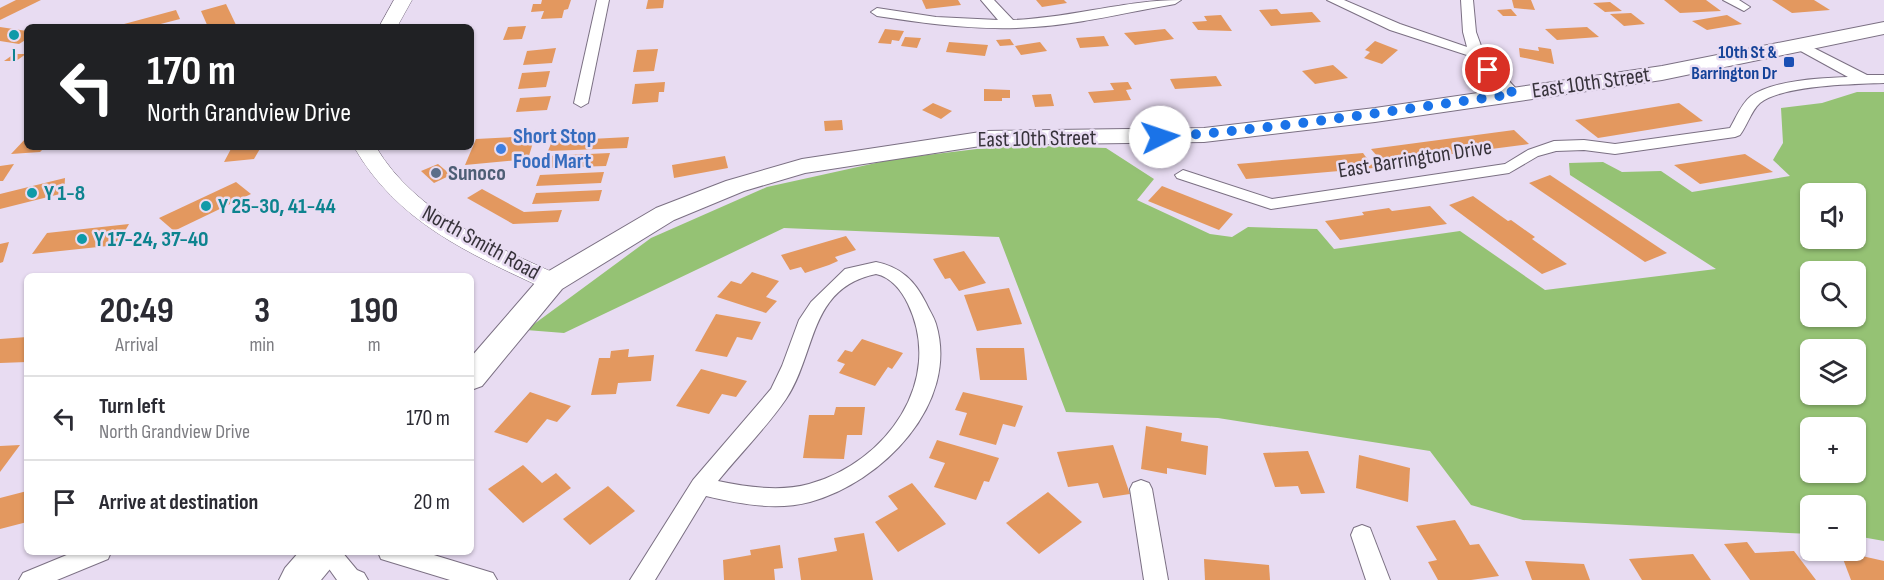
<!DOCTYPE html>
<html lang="en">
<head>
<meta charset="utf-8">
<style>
  :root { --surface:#fff; --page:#f7f7f7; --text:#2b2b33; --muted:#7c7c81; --line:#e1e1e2 }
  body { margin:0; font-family:"Sofia Sans Condensed",sans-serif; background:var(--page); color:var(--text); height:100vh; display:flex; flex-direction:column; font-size:22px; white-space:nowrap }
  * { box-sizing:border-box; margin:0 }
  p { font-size:20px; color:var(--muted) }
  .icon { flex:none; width:33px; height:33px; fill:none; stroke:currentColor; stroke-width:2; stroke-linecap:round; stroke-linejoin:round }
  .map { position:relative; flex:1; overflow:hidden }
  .details { position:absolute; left:24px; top:273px; width:450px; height:282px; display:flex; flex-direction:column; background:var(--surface); border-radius:9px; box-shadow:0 2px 4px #0004 }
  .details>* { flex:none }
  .guide { position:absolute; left:24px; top:24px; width:450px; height:126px; border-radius:9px; box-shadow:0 2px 4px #0004; background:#202124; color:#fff; overflow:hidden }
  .buttons { position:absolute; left:1800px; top:183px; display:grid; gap:12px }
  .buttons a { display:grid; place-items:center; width:66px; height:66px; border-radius:9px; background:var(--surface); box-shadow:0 2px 4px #0004; font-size:30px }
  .pin { position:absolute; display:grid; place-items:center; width:51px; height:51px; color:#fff; margin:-26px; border:3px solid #fff; border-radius:50%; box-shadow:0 2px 6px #0007 }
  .me { position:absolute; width:66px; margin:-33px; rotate:86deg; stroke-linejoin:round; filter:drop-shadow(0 0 4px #0008) }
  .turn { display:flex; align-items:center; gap:21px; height:126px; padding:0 24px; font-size:27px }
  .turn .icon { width:78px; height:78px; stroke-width:2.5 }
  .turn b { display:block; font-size:42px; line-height:51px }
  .eta { display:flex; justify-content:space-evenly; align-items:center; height:102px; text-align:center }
  .eta b { font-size:36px; font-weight:700; line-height:42px }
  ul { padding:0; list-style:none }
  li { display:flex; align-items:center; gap:18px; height:84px; padding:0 24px; border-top:2px solid var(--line) }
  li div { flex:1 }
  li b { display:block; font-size:22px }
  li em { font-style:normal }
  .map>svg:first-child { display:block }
  .forest { fill:#95c274; fill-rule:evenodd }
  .building { fill:#e3985f }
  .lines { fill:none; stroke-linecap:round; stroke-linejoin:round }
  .minor-casing { stroke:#7b7083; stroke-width:2 }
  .secondary-casing { stroke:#7b7083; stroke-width:1 }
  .primary-casing { stroke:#7b7083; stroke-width:2 }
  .minor { fill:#fff; fill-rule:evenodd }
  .secondary { fill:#fff; fill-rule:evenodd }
  .primary { fill:#fff; fill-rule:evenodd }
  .route { stroke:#1a73e8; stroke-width:10; stroke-dasharray:0 18 }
  .culture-dot { fill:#0f9aa8; stroke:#e8dcf2; stroke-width:2 }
  .transit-dot { fill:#1a4fb4; stroke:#e8dcf2; stroke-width:2 }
  .shop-dot { fill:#3f7fe0; stroke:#e8dcf2; stroke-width:2 }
  .service-dot { fill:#5c6f8a; stroke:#e8dcf2; stroke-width:2 }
  .labels { text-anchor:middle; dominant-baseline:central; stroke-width:5; stroke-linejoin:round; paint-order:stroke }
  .far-transit-label { font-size:18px; font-weight:bold; fill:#164399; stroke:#e8dcf2; text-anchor:end }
  .far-culture-label { font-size:18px; font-weight:bold; fill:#0d838f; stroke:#e8dcf2 }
  .street-label { font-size:22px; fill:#36323a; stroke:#e8dcf2 }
  .shop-label { font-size:22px; font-weight:bold; fill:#366cbe; stroke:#e8dcf2; text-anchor:start }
  .service-label { font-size:22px; font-weight:bold; fill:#4e5e75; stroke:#e8dcf2; text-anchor:start }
  .culture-label { font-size:22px; font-weight:bold; fill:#0d838f; stroke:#e8dcf2; text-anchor:start }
</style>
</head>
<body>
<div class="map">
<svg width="1884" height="580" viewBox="0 0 1884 580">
  <rect width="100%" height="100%" fill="#e8dcf2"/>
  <path class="forest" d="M1857,92h27v449l-28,-5v-30h-46v28l-287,-14 -52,-15 -41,-54 -212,-33 -152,-6 -67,-175 -215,-9 -220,105 -38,-3 125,-92 116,-51 127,-28 116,-14 96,3 48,31 -17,21 73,34 22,3 16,-10 69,2 17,20 126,-18 85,59 171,-21 -146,-94 -1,-12 34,-1 19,10 39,-1 31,21 98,-16 -17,-16 10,-17 -2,-35 41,-5zM1810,194h46v44h-46zM1810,272h46v44h-46zM1810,350h46v44h-46zM1810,428h46v44h-46z"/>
  <g class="building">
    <polygon points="16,0 41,0 0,20 0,8"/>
    <polygon points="542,0 571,0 568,9 564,10 562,18 541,19 544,11 531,12 533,4 541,4"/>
    <polygon points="648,0 664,0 663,8 646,9"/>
    <polygon points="922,0 958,0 961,5 926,9"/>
    <polygon points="1036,0 1064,0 1067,3 1042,7"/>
    <polygon points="1512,0 1531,0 1535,10 1514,8"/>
    <polygon points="1664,0 1706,0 1721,11 1680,13"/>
    <polygon points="1772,0 1814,0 1830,10 1792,13"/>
    <polygon points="1610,2 1622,11 1605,12 1593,3"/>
    <polygon points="226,4 237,27 208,27 201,11"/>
    <polygon points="1277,9 1281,14 1312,12 1321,22 1271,26 1259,10"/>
    <polygon points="1511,9 1517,16 1503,16 1497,10"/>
    <polygon points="176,10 180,19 149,27 113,27"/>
    <polygon points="1631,13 1645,24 1624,26 1610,14"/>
    <polygon points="1221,15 1232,31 1198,30 1192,22 1207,21 1204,16"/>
    <polygon points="1727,15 1742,24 1707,30 1692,21"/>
    <polygon points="526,26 522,39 503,40 508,27"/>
    <polygon points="0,27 27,31 27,39 19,44 0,41"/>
    <polygon points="1587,27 1599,37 1557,40 1545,29"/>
    <polygon points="885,29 904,31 899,41 892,40 891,44 878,43"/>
    <polygon points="1165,29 1174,39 1135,45 1124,33"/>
    <polygon points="1104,36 1109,46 1080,48 1076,38"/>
    <polygon points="905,37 921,38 917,48 901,46"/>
    <polygon points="1010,39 1014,45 1000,46 996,40"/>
    <polygon points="1375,41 1398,50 1382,64 1364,58 1370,52 1365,50"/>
    <polygon points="949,42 988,45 985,56 946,52"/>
    <polygon points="1040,42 1047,51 1021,55 1015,46"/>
    <polygon points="1538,47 1551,49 1554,64 1520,57 1519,48 1539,51"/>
    <polygon points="556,48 552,63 523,65 527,51"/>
    <polygon points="658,49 654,71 633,72 637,50"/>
    <polygon points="14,54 26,54 16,61 4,61"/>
    <polygon points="1333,65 1348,78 1315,84 1302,71"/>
    <polygon points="550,71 546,87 518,89 522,73"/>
    <polygon points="1216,76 1222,86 1175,89 1170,79"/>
    <polygon points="665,82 664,92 659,92 658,102 632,104 635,84"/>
    <polygon points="1128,82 1132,89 1126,90 1131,100 1094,103 1088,92 1114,90 1110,83"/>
    <polygon points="984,89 1010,90 1010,98 1002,98 1002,101 984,101"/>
    <polygon points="1051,94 1054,106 1035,107 1032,95"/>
    <polygon points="551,96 547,110 516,112 520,98"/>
    <polygon points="933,103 952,111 941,119 922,110"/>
    <polygon points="1679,103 1703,121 1598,138 1575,120"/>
    <polygon points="842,120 843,130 825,131 824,121"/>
    <polygon points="1514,130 1529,144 1383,163 1371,149"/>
    <polygon points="535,136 528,159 465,165 476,139"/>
    <polygon points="27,137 27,147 45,147 40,152 11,154"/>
    <polygon points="629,137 627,148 548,151 552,141"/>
    <polygon points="232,147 261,147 254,159 224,162"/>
    <polygon points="610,153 606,166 542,168 546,156"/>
    <polygon points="1363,153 1374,168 1246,179 1237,164"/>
    <polygon points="1745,154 1773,172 1700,184 1674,165"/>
    <polygon points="725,156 728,168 674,178 672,165"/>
    <polygon points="14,164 3,181 0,181 0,166"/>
    <polygon points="438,164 451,175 434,183 421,171"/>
    <polygon points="604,172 601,183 536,186 540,175"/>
    <polygon points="1550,175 1667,253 1645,262 1529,183"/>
    <polygon points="65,178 64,193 0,209 0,194"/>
    <polygon points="236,182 251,194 174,231 159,218"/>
    <polygon points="1162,186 1233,214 1219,230 1148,201"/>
    <polygon points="482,189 524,212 562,210 558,222 513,224 467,198"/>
    <polygon points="602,190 599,201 532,204 536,193"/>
    <polygon points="1473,196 1508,221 1511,220 1535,237 1532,239 1567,264 1542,274 1449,205"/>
    <polygon points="1430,206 1447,224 1340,240 1325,221 1364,215 1362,212 1389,208 1392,211"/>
    <polygon points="129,224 117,245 32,254 47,233"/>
    <polygon points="846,236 856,250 835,257 838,261 829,265 805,273 801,267 790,270 781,255"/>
    <polygon points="9,242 3,262 0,263 0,244"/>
    <polygon points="964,251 986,283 959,291 950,278 945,279 933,259"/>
    <polygon points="752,272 779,281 766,297 777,301 766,313 717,297 731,281 741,284"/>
    <polygon points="1009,288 1022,324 977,331 964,295"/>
    <polygon points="716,314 761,322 752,340 737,337 727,357 695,351"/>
    <polygon points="27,337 27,362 0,363 0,339"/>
    <polygon points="862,339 903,353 892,369 888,367 875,386 839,373 845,364 837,361 845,350 852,352"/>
    <polygon points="976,348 1024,348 1027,380 980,380"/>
    <polygon points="629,349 628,357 654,355 651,381 618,383 616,394 591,395 599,358 610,358 611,351"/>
    <polygon points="701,369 747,381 736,397 722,394 709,414 676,406"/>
    <polygon points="530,392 571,406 557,422 547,419 527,443 494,432"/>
    <polygon points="963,392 1023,406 1015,427 1003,424 996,445 959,435 967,413 955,410"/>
    <polygon points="836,407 865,407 862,435 847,435 844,459 803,458 809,415 834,415"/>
    <polygon points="1146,426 1182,433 1181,441 1208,446 1206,475 1167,468 1167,474 1141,469"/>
    <polygon points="937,440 999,458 989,482 984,481 976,500 934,487 945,463 929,458"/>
    <polygon points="20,445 0,472 0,446"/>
    <polygon points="1113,445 1130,494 1103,498 1098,483 1068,487 1057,452"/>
    <polygon points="1308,451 1325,493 1301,494 1298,486 1275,487 1263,453"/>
    <polygon points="1359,455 1410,468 1408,502 1356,488"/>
    <polygon points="523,465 542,483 556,473 571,488 523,523 488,489"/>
    <polygon points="912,483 946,524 898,552 875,522 898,509 888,496"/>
    <polygon points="608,486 635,511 590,545 563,519"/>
    <polygon points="27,491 27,522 0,529 0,498"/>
    <polygon points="1048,492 1082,522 1039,554 1006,523"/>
    <polygon points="1455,520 1470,545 1479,544 1499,576 1471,580 1438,580 1428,562 1437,560 1416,526"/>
    <polygon points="864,533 873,580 801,580 798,558 837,551 834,538"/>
    <polygon points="1747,542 1755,553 1794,551 1816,580 1750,580 1724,544"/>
    <polygon points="780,545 783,568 774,569 775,580 724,580 723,560 751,555 750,550"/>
    <polygon points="1840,551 1884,561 1884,580 1851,580"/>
    <polygon points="1693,554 1711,580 1642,580 1629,559"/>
    <polygon points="1204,559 1269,565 1270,580 1205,580"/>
    <polygon points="1525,561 1584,564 1590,580 1532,580"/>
  </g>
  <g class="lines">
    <defs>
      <g id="minor">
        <polygon points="597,0 609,0 588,103 581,107 574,103"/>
        <path d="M981,0h13l19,20c57,-2 112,-20 168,-20l-6,4c-47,8 -94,20 -141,23 -53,4 -105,-3 -157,-11l-6,-4 6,-4 59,9 62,3z"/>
        <polygon points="1327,0 1344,0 1400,24 1467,47 1463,32 1461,0 1473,0 1476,32 1484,54 1521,94 1519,97 1509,97 1473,57 1390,30"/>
        <polygon points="1723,0 1739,0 1750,7 1744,11"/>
        <path d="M1802,42l65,33h17v8c-30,1 -101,2 -124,20 -9,8 -13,23 -20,32l-5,2 -120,17 -31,-4 -28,1 -18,5 -29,17 -238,36 -94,-31 -2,-3 8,-5 89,29 233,-35 23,-14 26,-9 30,-1 31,4 115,-16c6,-10 11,-24 21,-32 23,-16 69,-18 97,-19l-51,-28 -2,-3z"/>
        <path d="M876,262c25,5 39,19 50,41 3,7 8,14 10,21 24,80 -55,159 -126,178 -34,9 -70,2 -104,-6l-51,84h-25l63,-100 78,-91 11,-23 17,-46 12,-18 34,-33zM876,274c15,3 26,17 32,30 37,77 -22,159 -99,180 -29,8 -62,3 -91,-3 22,-27 48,-53 68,-82 31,-46 22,-111 90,-125z"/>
        <polygon points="1141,480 1149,483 1152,489 1168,580 1144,580 1130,489 1133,483"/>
        <polygon points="1362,525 1370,528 1390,580 1366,580 1351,535 1354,528"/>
        <polygon points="74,552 111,552 108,559 57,580 19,580 23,573"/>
        <polygon points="317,552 342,552 357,570 364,573 368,580 337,580"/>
        <polygon points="378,552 424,552 493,573 497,580 450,580 381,559"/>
      </g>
      <g id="secondary">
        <polygon points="394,0 412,0 397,27 379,27"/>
        <path d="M354,147h22c40,67 117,98 185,129l4,6 -4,6 -9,3 -9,-3c-75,-35 -146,-66 -189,-141z"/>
      </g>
      <g id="primary">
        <polygon points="1884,22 1884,34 1662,80 1375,122 1204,142 987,145 805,173 744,191 674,220 562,289 482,386 471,390 471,357 542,275 656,208 726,181 802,159 987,131 1204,128 1375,108 1662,66"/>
        <polygon points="299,552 340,552 335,563 321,580 279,580 285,568"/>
      </g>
    </defs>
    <use href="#minor" class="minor-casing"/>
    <use href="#secondary" class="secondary-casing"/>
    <use href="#primary" class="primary-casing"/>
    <use href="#minor" class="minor"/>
    <use href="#secondary" class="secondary"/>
    <use href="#primary" class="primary"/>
  </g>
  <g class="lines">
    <path class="route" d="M1160,137c119,-8 236,-27 354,-43l-26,-24"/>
  </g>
  <g class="culture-dot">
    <circle cx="14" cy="35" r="6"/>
    <circle cx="32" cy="193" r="6"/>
    <circle cx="206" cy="206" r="6"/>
    <circle cx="82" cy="239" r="6"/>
  </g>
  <rect class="transit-dot" x="1783" y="56" width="12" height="12" rx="3"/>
  <circle class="shop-dot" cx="501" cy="149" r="6"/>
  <circle class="service-dot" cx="436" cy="173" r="6"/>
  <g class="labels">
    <g class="far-transit-label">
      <text x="1777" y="52">10th St &amp;<tspan x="1777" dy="21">Barrington Dr</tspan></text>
    </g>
    <g class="far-culture-label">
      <text x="14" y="55">I</text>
    </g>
    <g class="street-label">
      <text transform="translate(1591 83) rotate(-8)">East 10th Street</text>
      <text transform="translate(1037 139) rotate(-1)">East 10th Street</text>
      <text transform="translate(1415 159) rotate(-9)">East Barrington Drive</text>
      <text transform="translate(481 243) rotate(29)">North Smith Road</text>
    </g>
    <g class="shop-label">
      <text x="513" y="136">Short Stop<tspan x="513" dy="25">Food Mart</tspan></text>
    </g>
    <g class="service-label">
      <text x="448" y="173">Sunoco</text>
    </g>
    <g class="culture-label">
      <text x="44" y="193">Y 1-8</text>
      <text x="218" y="206">Y 25-30, 41-44</text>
      <text x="94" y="239">Y 17-24, 37-40</text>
    </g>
  </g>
</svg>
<div class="buttons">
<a><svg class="icon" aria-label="sound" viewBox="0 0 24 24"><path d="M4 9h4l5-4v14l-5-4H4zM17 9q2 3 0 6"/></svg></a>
<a><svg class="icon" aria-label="search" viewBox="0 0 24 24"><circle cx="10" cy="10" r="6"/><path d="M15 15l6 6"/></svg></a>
<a><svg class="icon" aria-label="layers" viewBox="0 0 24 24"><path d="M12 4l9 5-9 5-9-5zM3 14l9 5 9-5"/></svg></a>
<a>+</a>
<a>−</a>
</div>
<div class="pin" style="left:1488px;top:70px;background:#d93025"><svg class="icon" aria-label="arrive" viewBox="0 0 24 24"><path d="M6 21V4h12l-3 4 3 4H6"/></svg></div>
<svg class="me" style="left:1160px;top:137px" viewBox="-20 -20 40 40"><circle r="19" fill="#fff"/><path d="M0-13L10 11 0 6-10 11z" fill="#1a73e8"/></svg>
<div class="guide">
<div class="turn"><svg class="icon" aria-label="left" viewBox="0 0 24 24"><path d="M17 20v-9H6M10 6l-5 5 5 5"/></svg><div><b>170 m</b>North Grandview Drive</div></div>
</div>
<section class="details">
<div class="eta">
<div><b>20:49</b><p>Arrival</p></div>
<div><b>3</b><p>min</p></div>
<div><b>190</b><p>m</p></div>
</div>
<ul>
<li><svg class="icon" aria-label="left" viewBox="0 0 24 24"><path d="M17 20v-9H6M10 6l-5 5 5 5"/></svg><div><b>Turn left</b><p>North Grandview Drive</p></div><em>170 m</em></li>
<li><svg class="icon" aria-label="arrive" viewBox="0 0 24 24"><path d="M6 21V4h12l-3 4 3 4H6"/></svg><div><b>Arrive at destination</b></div><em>20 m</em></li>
</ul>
</section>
</div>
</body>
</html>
